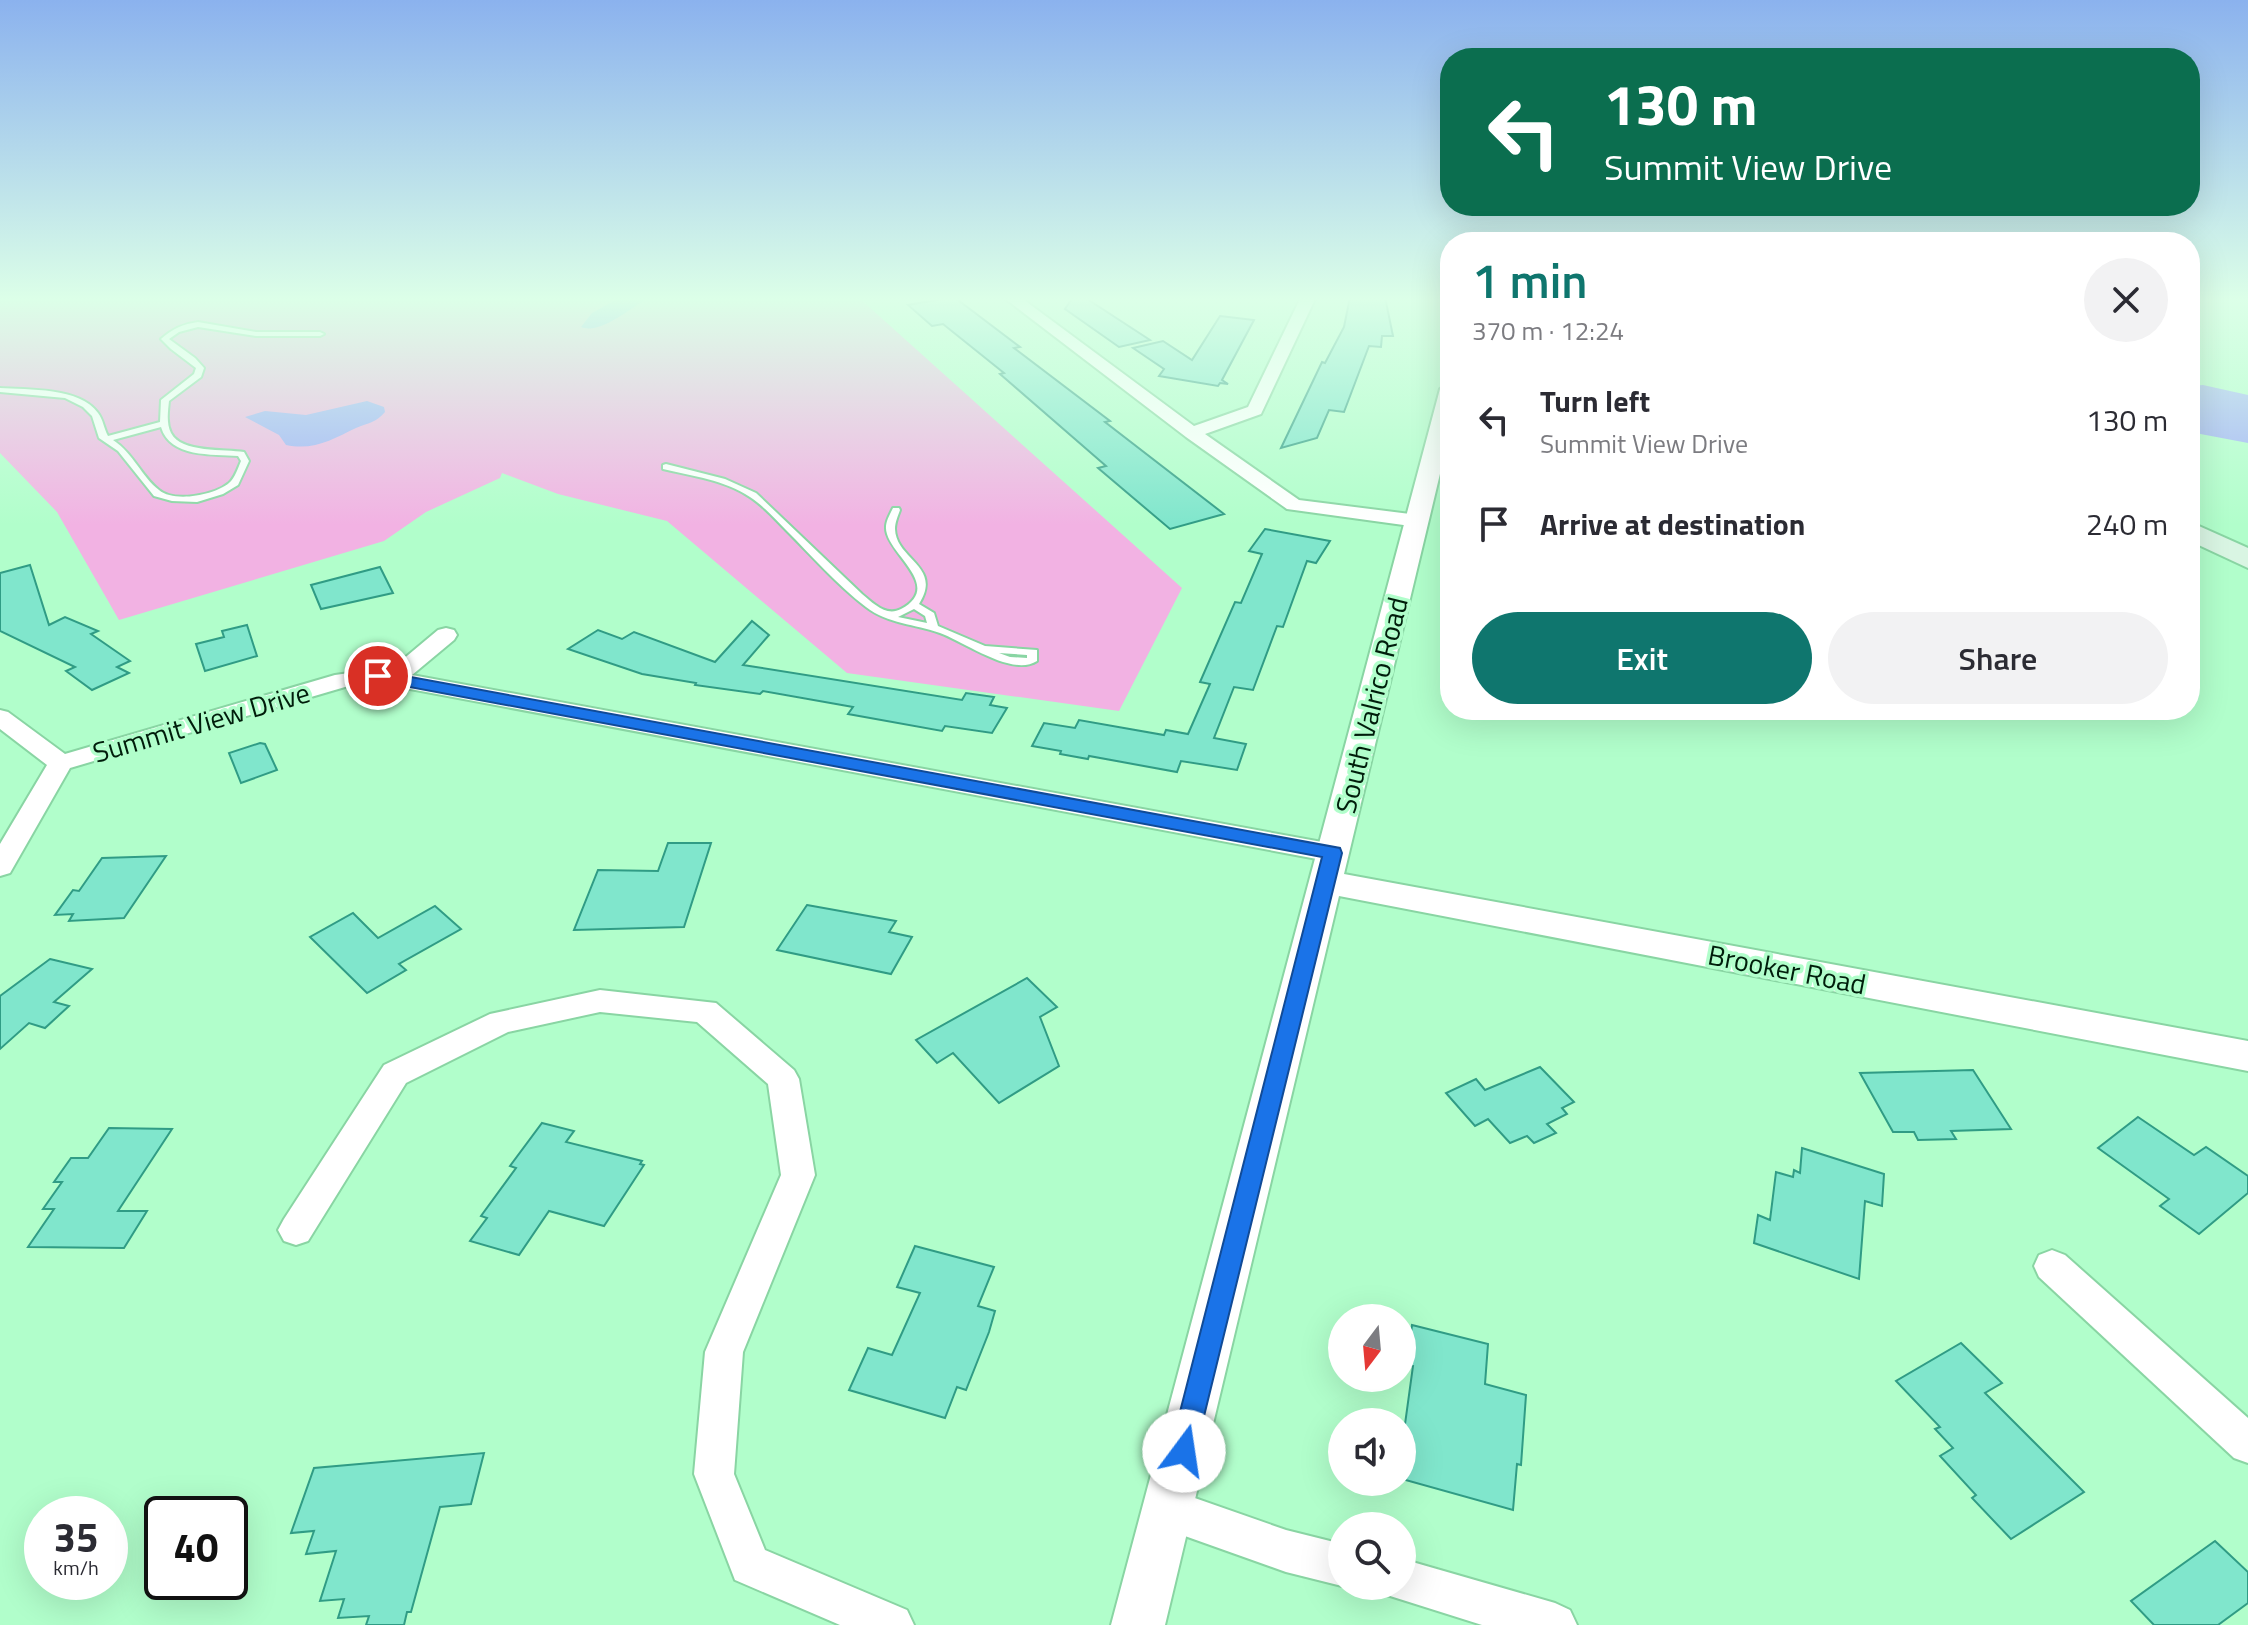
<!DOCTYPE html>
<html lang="en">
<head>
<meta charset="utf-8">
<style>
  :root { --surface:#fff; --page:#f2f2f3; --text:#2b2b33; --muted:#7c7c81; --accent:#0f766e }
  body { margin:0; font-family:"Titillium Web",sans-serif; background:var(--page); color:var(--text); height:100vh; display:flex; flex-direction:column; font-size:30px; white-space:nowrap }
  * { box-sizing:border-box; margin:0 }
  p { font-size:26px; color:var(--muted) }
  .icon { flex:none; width:44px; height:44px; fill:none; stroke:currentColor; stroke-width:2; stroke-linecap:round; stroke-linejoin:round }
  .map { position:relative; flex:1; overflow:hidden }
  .details { position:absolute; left:1440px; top:232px; width:760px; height:488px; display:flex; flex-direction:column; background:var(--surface); border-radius:32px; box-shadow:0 8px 32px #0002 }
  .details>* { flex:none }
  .hud { position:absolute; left:1440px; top:48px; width:760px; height:168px; border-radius:32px; box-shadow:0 8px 32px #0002; background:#0b6e4f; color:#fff; overflow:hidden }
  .needle { width:52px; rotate:196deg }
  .buttons { position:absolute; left:1328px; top:1304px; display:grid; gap:16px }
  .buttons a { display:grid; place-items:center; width:88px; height:88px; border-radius:50%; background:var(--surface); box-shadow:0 8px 32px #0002; font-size:40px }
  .speed { position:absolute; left:24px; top:1496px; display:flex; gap:16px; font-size:40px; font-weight:700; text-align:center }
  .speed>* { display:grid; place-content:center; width:104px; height:104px; border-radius:50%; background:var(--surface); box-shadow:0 8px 32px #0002; line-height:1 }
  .speed small { font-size:20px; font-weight:400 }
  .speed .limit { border:4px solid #111; border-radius:12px; background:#fff; color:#111 }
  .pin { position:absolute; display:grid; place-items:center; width:68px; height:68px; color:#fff; margin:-34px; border:4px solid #fff; border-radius:50%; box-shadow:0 2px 8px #0007 }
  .me { position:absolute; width:88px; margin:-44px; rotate:14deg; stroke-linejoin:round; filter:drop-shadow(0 0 6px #0008) }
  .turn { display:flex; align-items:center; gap:28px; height:168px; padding:0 32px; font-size:36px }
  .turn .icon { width:104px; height:104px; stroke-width:2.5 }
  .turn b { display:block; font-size:56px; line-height:68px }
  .round { display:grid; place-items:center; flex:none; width:84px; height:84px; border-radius:42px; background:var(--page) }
  .headline { display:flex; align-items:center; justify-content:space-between; height:136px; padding:0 32px }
  h1 { font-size:48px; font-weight:600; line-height:60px; color:var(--accent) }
  .action { display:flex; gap:16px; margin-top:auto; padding:16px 32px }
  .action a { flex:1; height:92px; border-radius:48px; background:var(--accent); color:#fff; font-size:32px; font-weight:600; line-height:92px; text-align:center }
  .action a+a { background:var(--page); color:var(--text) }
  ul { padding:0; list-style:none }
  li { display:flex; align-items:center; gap:24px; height:104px; padding:0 32px }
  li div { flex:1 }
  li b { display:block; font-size:30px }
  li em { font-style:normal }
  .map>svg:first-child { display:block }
  .green { fill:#f2b2e3 }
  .water { fill:#9faef8 }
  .building { fill:#80e6cc; stroke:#309c85; stroke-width:2 }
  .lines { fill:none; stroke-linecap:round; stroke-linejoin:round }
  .service-casing { stroke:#89d5a3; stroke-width:4 }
  .minor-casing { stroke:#89d5a3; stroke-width:4 }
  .tertiary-casing { stroke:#89d5a3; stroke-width:4 }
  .secondary-casing { stroke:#89d5a3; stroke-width:4 }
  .service { fill:#fff; fill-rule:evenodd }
  .minor { fill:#fff; fill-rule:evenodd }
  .tertiary { fill:#fff; fill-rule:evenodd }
  .secondary { fill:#d9f5e3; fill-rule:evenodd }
  .route { fill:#1a73e8; stroke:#114b97; stroke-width:2 }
  .labels { text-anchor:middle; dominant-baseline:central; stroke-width:7; stroke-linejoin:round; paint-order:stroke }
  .street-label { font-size:28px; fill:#001d0b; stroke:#b1fecb }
</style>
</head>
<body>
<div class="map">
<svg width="2248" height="1625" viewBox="0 0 2248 1625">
  <rect width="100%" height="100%" fill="#b1fecb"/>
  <polygon class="green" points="0,297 858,297 1182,588 1119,711 847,673 667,521 558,494 502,473 500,478 426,512 384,541 119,620 57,512 0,453"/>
  <g class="water">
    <path d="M621,297h29c-19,10 -49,38 -69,30l11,-14z"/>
    <polygon points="2203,385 2248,395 2248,443 2190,432 2190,386"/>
    <path d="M367,401l17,6 1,5c-8,10 -17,11 -29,16 -23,11 -42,23 -70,17l-7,-10 -34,-18 20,-6 41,4z"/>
  </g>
  <g class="building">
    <polygon points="954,297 1020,347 1014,348 1110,421 1105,422 1224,514 1170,529 1098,468 1106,466 1000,374 1004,373 943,324 932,326 908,305"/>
    <polygon points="1073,297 1084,297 1150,340 1119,347 1065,309"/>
    <polygon points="1350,297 1385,297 1393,336 1382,336 1381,347 1369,346 1344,412 1329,410 1317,438 1281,448 1322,362 1325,363 1344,327"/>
    <polygon points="1220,316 1254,320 1222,380 1228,384 1220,383 1218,386 1159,376 1164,369 1133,348 1163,341 1192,360"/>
    <polygon points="1265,529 1330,541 1316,563 1307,561 1283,627 1277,626 1253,690 1234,687 1214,738 1246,744 1237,770 1181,761 1177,772 1089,756 1088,759 1060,754 1061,751 1032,746 1044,723 1075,728 1079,720 1164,735 1166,730 1188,734 1210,684 1200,682 1235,602 1241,603 1262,554 1249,551"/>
    <polygon points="30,565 49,625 65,617 98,631 91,634 130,661 117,667 129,673 92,690 66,671 75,667 0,631 0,573"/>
    <polygon points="380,567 393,593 321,609 311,585"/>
    <polygon points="752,621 769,635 743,665 962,700 966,693 994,697 990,705 1007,708 992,733 945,726 942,731 848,714 853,707 763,691 760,694 695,685 696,683 642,674 568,649 598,630 622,639 634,632 715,662"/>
    <polygon points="247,625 257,656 205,671 196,644 224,637 222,631"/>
    <polygon points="260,743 265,744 277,770 241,783 229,753"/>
    <polygon points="668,843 711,843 684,927 574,930 598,870 658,871"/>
    <polygon points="166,856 124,918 69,921 73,914 55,915 73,890 79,891 102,858"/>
    <polygon points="807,905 896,921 889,932 912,937 891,974 777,950"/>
    <polygon points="435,906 461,929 399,964 406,970 367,993 310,937 353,913 378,938"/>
    <polygon points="50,959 92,969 54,1002 69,1006 45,1028 29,1023 0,1049 0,996"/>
    <polygon points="1027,978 1057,1007 1040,1017 1059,1066 999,1103 953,1053 937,1063 916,1040"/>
    <polygon points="1540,1067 1574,1102 1562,1108 1567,1114 1547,1124 1556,1133 1534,1143 1527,1136 1510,1143 1488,1119 1475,1126 1446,1093 1476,1079 1485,1090"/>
    <polygon points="1973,1070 2011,1129 1951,1131 1956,1139 1918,1140 1914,1132 1893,1132 1860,1073"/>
    <polygon points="2138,1117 2194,1155 2206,1147 2248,1176 2248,1193 2199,1234 2160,1206 2169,1199 2098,1148"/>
    <polygon points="542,1123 574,1131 566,1142 642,1161 640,1164 644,1165 604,1226 549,1211 519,1255 470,1241 487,1218 481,1216 516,1168 510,1166"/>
    <polygon points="109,1128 172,1129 118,1211 147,1211 124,1248 28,1247 54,1209 43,1209 62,1182 54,1182 71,1158 88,1158"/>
    <polygon points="1802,1148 1884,1174 1882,1206 1865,1201 1859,1279 1754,1243 1758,1215 1770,1220 1776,1172 1793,1177 1794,1170 1800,1173"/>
    <polygon points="915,1246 994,1267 978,1306 995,1311 989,1332 966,1390 957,1387 945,1418 849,1390 868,1348 892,1355 920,1293 897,1287"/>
    <polygon points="1412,1325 1488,1344 1485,1384 1526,1395 1521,1465 1517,1464 1513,1510 1402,1479 1402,1446 1413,1366 1407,1364"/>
    <polygon points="1961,1343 2002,1383 1985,1393 2084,1492 2011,1539 1972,1498 1976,1495 1940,1456 1953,1448 1935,1429 1940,1427 1896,1381"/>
    <polygon points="484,1453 471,1504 440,1507 411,1612 407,1612 404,1625 366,1625 369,1616 338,1618 344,1599 320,1601 336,1551 306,1554 314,1531 291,1533 314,1468"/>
    <polygon points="2215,1541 2248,1572 2248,1603 2218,1625 2154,1625 2131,1601"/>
  </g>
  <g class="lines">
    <defs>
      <g id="service">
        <path d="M198,322l58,10h64l4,2 -4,2h-64l-58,-9 -19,5 -10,7 26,19 9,10 -3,9 -32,24c-1,10 -3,22 2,32 10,20 54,16 73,19l5,9 -11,24 -15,9 -26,8 -25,-1 -18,-5 -36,-45 -19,-13 -7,-22 -9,-9 -18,-9 -65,-6v-4c28,2 80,-1 98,25 5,6 6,16 10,23l52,-14 1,-22 33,-26 2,-6 -25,-19 -10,-10c11,-10 22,-15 37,-17zM161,427c9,31 51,27 77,29l3,5c-3,7 -6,17 -12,22 -14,12 -55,20 -70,7 -18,-14 -25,-36 -46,-50z"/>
        <path d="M666,464l59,15 31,14 106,101c11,9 24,23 39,15 41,-22 -7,-51 -14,-75 -3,-9 1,-16 5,-24l1,-2h6l1,2c-2,6 -5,12 -5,19 1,31 48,37 24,75l15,9 4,13 47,20 52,4v11c-25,16 -72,-19 -97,-28 -25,-9 -52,-9 -74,-26 -29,-22 -54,-51 -80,-77 -11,-11 -22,-24 -36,-33 -25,-17 -58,-21 -87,-28v-4zM914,609l11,7 2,7 -29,-6zM999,653l28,2v3l-17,-1z"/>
      </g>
      <g id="minor">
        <polygon points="1003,297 1020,297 1194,426 1248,407 1301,297 1316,297 1261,414 1205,434 1299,500 1418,515 1428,521 1418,527 1287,509 1186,437"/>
        <polygon points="446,628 454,630 457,635 454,640 412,675 1333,844 1343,847 1346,853 1343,859 1333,862 378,683 345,687 70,768 10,873 0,876 0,844 47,765 0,729 0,710 8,712 65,754 335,675 378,669 389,671 438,630"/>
        <polygon points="600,990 716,1003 794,1070 799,1079 815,1175 743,1352 734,1474 765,1550 907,1610 914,1625 840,1625 735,1580 694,1474 705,1352 781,1175 768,1084 697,1022 600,1012 508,1032 406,1083 308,1241 296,1245 284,1241 278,1230 284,1219 384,1065 490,1014"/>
        <polygon points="2052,1250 2065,1255 2248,1418 2248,1463 2234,1458 2039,1277 2034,1266 2039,1255"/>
        <polygon points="1169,1489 1286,1530 1342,1544 1342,1586 1286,1572 1154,1525 1148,1510 1154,1495"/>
        <polygon points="1402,1559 1555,1603 1570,1610 1577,1625 1482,1625 1387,1595 1383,1586 1402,1586"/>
      </g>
      <polygon id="tertiary" points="1450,383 1450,432 1344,874 2248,1041 2248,1071 1339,896 1165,1625 1111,1625 1440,389"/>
      <polygon id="secondary" points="2190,522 2248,548 2248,568 2190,541"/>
    </defs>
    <use href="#service" class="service-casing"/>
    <use href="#minor" class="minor-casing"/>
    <use href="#tertiary" class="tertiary-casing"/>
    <use href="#secondary" class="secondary-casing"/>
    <use href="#service" class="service"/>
    <use href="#minor" class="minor"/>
    <use href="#tertiary" class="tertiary"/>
    <use href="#secondary" class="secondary"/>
  </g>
  <linearGradient id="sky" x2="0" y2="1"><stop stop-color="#8bb2ee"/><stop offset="0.57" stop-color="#dcffe8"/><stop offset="1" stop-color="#dcffe8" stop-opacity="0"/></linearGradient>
  <rect width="2248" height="525" fill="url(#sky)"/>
  <polygon class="route" points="378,671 1340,848 1342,853 1193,1461 1184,1465 1174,1461 1170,1451 1322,857 372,680 372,673"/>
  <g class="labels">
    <g class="street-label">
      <text transform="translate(1371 705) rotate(-76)">South Valrico Road</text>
      <text transform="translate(201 722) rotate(-16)">Summit View Drive</text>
      <text transform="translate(1787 969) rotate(11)">Brooker Road</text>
    </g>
  </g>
</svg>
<div class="buttons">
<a><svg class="needle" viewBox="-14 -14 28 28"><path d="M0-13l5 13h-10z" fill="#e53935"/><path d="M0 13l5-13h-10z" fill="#7c7c81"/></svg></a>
<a><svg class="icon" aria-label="sound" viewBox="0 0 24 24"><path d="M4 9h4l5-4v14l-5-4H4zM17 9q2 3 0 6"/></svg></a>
<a><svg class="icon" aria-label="search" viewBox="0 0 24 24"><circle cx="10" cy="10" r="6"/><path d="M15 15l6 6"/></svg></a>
</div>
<div class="speed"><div>35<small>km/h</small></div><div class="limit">40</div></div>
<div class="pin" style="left:378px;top:676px;background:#d93025"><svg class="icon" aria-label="arrive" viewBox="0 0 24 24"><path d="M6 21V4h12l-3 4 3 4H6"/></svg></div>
<svg class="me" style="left:1184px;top:1451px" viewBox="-20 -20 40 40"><circle r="19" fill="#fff"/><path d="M0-13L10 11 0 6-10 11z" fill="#1a73e8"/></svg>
<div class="hud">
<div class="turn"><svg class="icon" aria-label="left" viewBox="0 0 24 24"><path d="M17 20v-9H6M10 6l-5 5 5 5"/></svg><div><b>130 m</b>Summit View Drive</div></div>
</div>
<section class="details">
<div class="headline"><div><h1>1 min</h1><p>370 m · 12:24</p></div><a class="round"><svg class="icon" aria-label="close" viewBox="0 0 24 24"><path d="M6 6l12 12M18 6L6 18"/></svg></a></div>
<ul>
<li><svg class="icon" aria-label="left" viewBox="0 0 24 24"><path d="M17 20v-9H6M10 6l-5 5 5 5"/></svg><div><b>Turn left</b><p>Summit View Drive</p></div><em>130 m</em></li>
<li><svg class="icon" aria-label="arrive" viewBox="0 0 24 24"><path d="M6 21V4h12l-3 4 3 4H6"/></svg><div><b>Arrive at destination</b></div><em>240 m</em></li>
</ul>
<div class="action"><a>Exit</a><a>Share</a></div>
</section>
</div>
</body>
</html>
